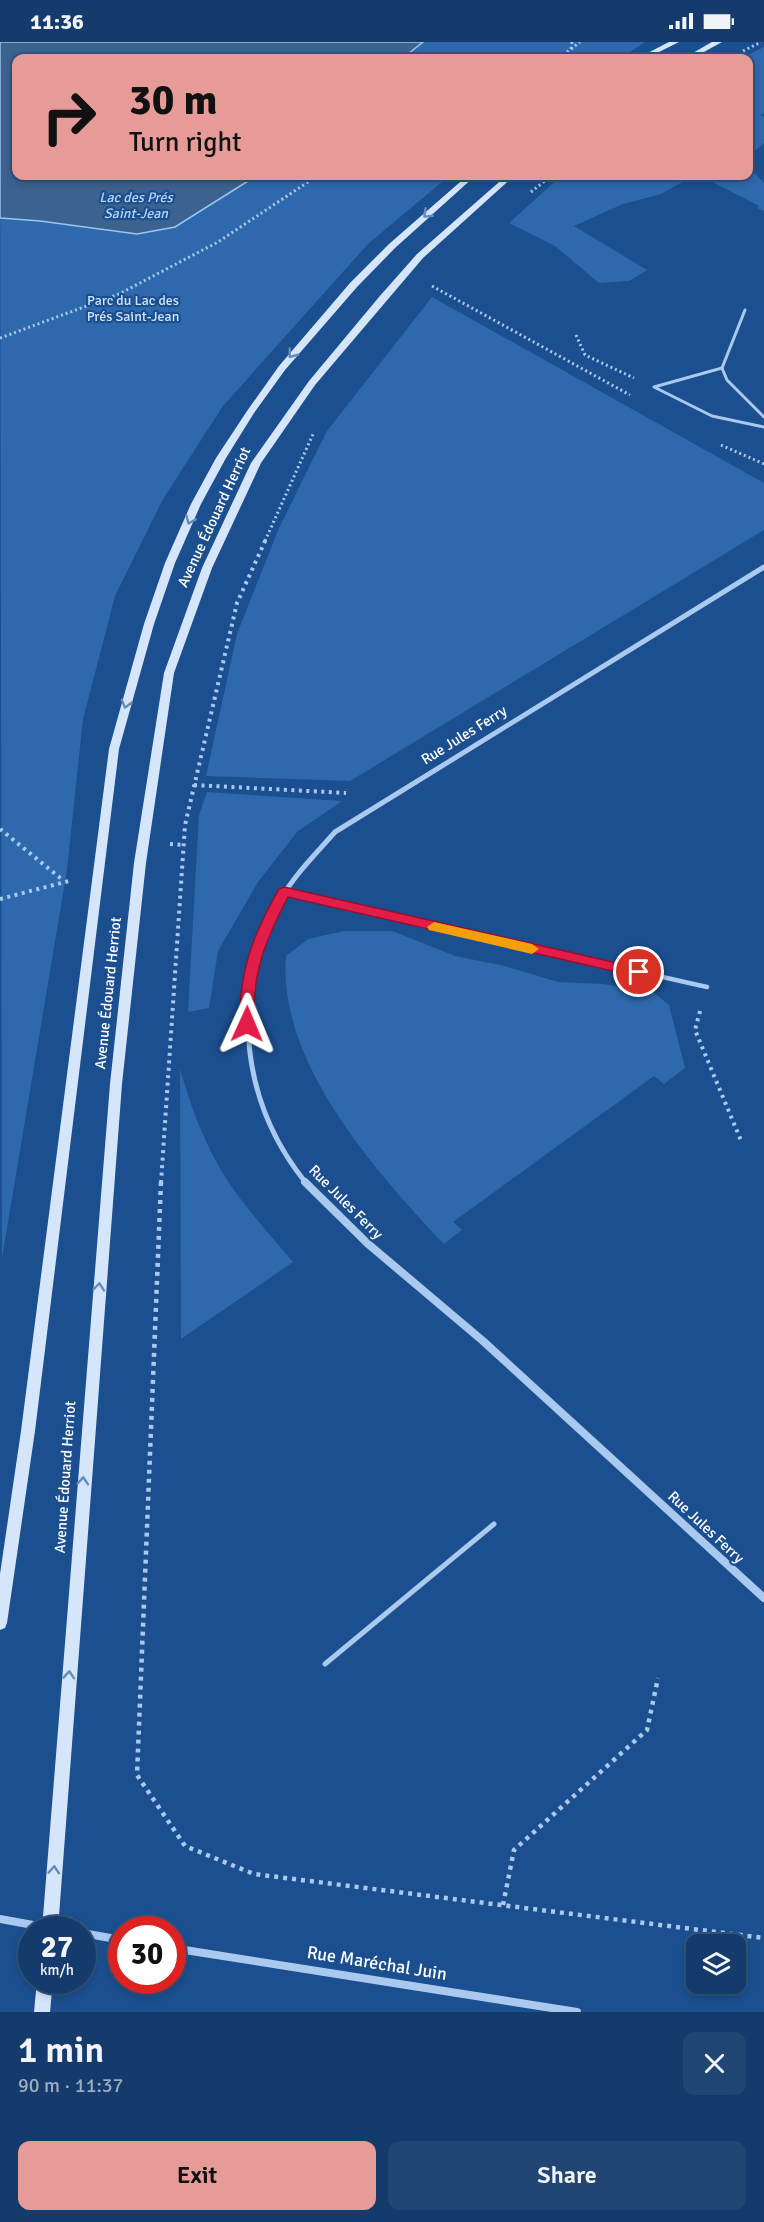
<!DOCTYPE html>
<html lang="en">
<head>
<meta charset="utf-8">
<style>
  :root { --surface:#143b6b; --page:#214673; --text:#f1f3f6; --muted:#9dadc1; --line:#33557e; --accent:#e69b98 }
  body { margin:0; font-family:Signika,sans-serif; background:var(--page); color:var(--text); height:100vh; display:flex; flex-direction:column; font-size:22px; white-space:nowrap }
  * { box-sizing:border-box; margin:0 }
  p { font-size:20px; color:var(--muted) }
  .icon { flex:none; width:33px; height:33px; fill:none; stroke:currentColor; stroke-width:2; stroke-linecap:round; stroke-linejoin:round }
  .map { position:relative; height:1970px; overflow:hidden }
  .panel { display:flex; flex-direction:column; background:var(--surface); flex:1 }
  .panel>* { flex:none }
  .banner { position:absolute; left:12px; top:12px; width:741px; height:126px; border-radius:12px; box-shadow:0 3px 9px #0003,0 0 0 2px var(--line); background:#e69b98; color:#111; overflow:hidden }
  .tools { position:absolute; left:686px; top:1892px; display:grid; gap:12px }
  .tools a { display:grid; place-items:center; width:60px; height:60px; border-radius:12px; background:var(--surface); box-shadow:0 3px 9px #0003,0 0 0 2px var(--line); font-size:30px }
  .speed { position:absolute; left:18px; top:1874px; display:flex; gap:12px; font-size:30px; font-weight:700; text-align:center }
  .speed>* { display:grid; place-content:center; width:78px; height:78px; border-radius:50%; background:var(--surface); box-shadow:0 3px 9px #0003,0 0 0 2px var(--line); line-height:1 }
  .speed small { font-size:15px; font-weight:400 }
  .speed .limit { border:9px solid #d22; background:#fff; color:#111 }
  .pin { position:absolute; display:grid; place-items:center; width:51px; height:51px; color:#fff; margin:-26px; border:3px solid #fff; border-radius:50%; box-shadow:0 2px 6px #0007 }
  .me { position:absolute; width:66px; margin:-33px; rotate:1deg; stroke-linejoin:round; filter:drop-shadow(0 0 4px #0008) }
  .turn { display:flex; align-items:center; gap:21px; height:126px; padding:0 18px; font-size:27px }
  .turn .icon { width:78px; height:78px; stroke-width:2.5 }
  .turn b { display:block; font-size:42px; line-height:51px }
  .round { display:grid; place-items:center; flex:none; width:63px; height:63px; border-radius:12px; background:var(--page) }
  .head { display:flex; align-items:center; justify-content:space-between; height:102px; padding:0 18px }
  h1 { font-size:36px; font-weight:600; line-height:45px }
  .cta { display:flex; gap:12px; margin-top:auto; padding:12px 18px }
  .cta a { flex:1; height:69px; border-radius:12px; background:var(--accent); color:#111; font-size:24px; font-weight:600; line-height:69px; text-align:center }
  .cta a+a { background:var(--page); color:var(--text) }
  .status { display:flex; justify-content:space-between; align-items:center; height:42px; padding:0 30px; background:var(--surface); direction:ltr }
  .status svg { height:16px; fill:currentColor }
  .map>svg:first-child { display:block }
  .green { fill:#2e69ad }
  .water { fill:#3c6290; stroke:#9cc4f0; stroke-width:1.5 }
  .lines { fill:none; stroke-linecap:round; stroke-linejoin:round }
  .path-far2 { stroke:#a9c9ee; stroke-width:3; stroke-dasharray:2 3; stroke-linecap:butt }
  .path-far1 { stroke:#a9c9ee; stroke-width:4; stroke-dasharray:3 4.5; stroke-linecap:butt }
  .path { stroke:#a9c9ee; stroke-width:4.5; stroke-dasharray:4 5; stroke-linecap:butt }
  .service-far2 { stroke:#a9c9ee; stroke-width:3 }
  .service-far1 { stroke:#a9c9ee; stroke-width:4.5 }
  .service { stroke:#a9c9ee; stroke-width:5 }
  .minor-far1 { stroke:#a9c9ee; stroke-width:5 }
  .minor { stroke:#a9c9ee; stroke-width:8 }
  .secondary { fill:#d6e6fa; fill-rule:evenodd }
  .oneway { stroke:#668bba }
  .route { fill:#e11d48; stroke:#92132f; stroke-width:1.5 }
  .slow { fill:#f59e0b }
  .labels { text-anchor:middle; dominant-baseline:central; stroke-width:4.5; stroke-linejoin:round; paint-order:stroke }
  .far-water-label { font-size:14px; font-style:italic; fill:#b5d3f5; stroke:#1b4f8f }
  .far-park-label { font-size:14px; fill:#cfe3fa; stroke:#1b4f8f }
  .street-label { font-size:15px; fill:#fff; stroke:#1b4f8f }
  .near-street-label { font-size:18px; fill:#fff; stroke:#1b4f8f }
</style>
</head>
<body>
<div class="status"><b>11:36</b><svg viewBox="0 0 49 12"><path d="M0 12V9h3v3zM5 12V6h3v6zM10 12V3h3v9zM15 12V0h3v12zM26 1h20v11H26zM47 4h2v5h-2z"/></svg></div>
<div class="map">
<svg width="764" height="1970" viewBox="0 0 764 1970">
  <rect width="100%" height="100%" fill="#1b4f8f"/>
  <g class="green">
    <polygon points="0,0 645,0 621,16 16,16 16,134 449,134 368,202 223,364 163,457 115,554 83,677 67,828 2,1216"/>
    <polygon points="764,5 764,71 760,73 764,75 764,101 749,114 748,16 742,16"/>
    <polygon points="749,125 764,141 764,169 757,166 759,164 701,134 748,134"/>
    <polygon points="561,134 693,134 661,152 623,162 574,184 647,228 629,239 599,241 555,204 509,181"/>
    <polygon points="432,255 764,441 764,488 350,739 206,734 237,592 279,486 327,389"/>
    <polygon points="207,750 342,759 297,790 258,840 218,909 209,966 188,970 199,773"/>
    <path d="M344,889h48l63,25 50,10 53,16 45,2 50,8 16,13 16,63 -21,16 -10,-8 -201,146 9,8 -18,14c-69,-73 -167,-183 -158,-288l22,-17z"/>
    <path d="M180,1027c9,32 21,65 37,94 20,36 50,68 76,99l-112,77z"/>
  </g>
  <polygon class="water" points="0,0 423,0 403,16 16,16 16,134 256,134 175,185 137,192 40,179 0,176"/>
  <g class="lines">
    <g class="path-far2">
      <polyline points="571,7 580,0"/>
      <polyline points="743,9 761,0"/>
      <polyline points="559,16 571,7 572,0"/>
      <polyline points="531,150 551,134"/>
      <polyline points="432,244 630,353"/>
      <polyline points="576,293 585,313 634,336"/>
      <polyline points="0,296 119,252 218,200 317,134"/>
      <polyline points="721,403 764,422"/>
      <polyline points="265,499 314,390"/>
    </g>
    <g class="path-far1">
      <polyline points="194,743 346,751"/>
      <polyline points="0,787 64,839"/>
      <polyline points="170,802 184,803"/>
      <polyline points="0,857 69,839"/>
      <polyline points="700,969 695,988 742,1101"/>
      <polyline points="161,1141 185,783 237,561 266,497"/>
    </g>
    <g class="path">
      <polyline points="161,1140 137,1733 185,1804 254,1832 764,1896"/>
      <polyline points="503,1863 514,1808 647,1688 658,1636"/>
    </g>
    <g class="service-far2">
      <polyline points="745,268 722,326 727,338 764,375"/>
      <polyline points="722,326 654,345 712,374 764,385"/>
    </g>
    <polyline class="service-far1" points="284,850 707,945"/>
    <polyline class="service" points="325,1622 494,1482"/>
    <path class="minor-far1" d="M306,1141c-63,-78 -76,-181 -32,-271 14,-31 39,-55 61,-80l429,-265"/>
    <g class="minor">
      <polyline points="305,1140 367,1201 483,1299 764,1556"/>
      <polyline points="0,1877 55,1887"/>
      <polyline points="82,1891 122,1898"/>
      <polyline points="172,1906 577,1970"/>
    </g>
    <g class="secondary">
      <polygon points="669,0 679,0 647,16 638,16"/>
      <polygon points="712,0 722,0 693,16 684,16"/>
      <polygon points="467,134 475,134 395,206 357,245 285,328 254,371 226,416 201,462 175,521 154,582 119,707 35,1389 7,1581 5,1586 0,1588 0,1532 21,1389 109,707 144,582 165,521 191,462 216,416 247,369 279,324 350,241 389,202"/>
      <polygon points="506,134 514,134 423,216 315,343 261,421 212,526 174,631 146,821 122,1042 58,1887 42,1887 110,1042 134,821 164,631 202,526 251,421 309,339 379,255 417,212"/>
      <polygon points="37,1938 53,1938 50,1970 34,1970"/>
    </g>
  </g>
  <defs><path id="oneway-chevron" d="M-2-3.5L2.5 0L-2 3.5" fill="none" stroke-width="1.6" stroke-linecap="round" stroke-linejoin="round" transform="scale(1.5)"/></defs>
  <g class="oneway">
    <use href="#oneway-chevron" transform="translate(427 172) rotate(136)"/>
    <use href="#oneway-chevron" transform="translate(292 312) rotate(127)"/>
    <use href="#oneway-chevron" transform="translate(190 478) rotate(113)"/>
    <use href="#oneway-chevron" transform="translate(126 662) rotate(105)"/>
    <use href="#oneway-chevron" transform="translate(99 1245) rotate(-85)"/>
    <use href="#oneway-chevron" transform="translate(83 1439) rotate(-86)"/>
    <use href="#oneway-chevron" transform="translate(69 1633) rotate(-86)"/>
    <use href="#oneway-chevron" transform="translate(54 1828) rotate(-86)"/>
  </g>
  <path class="route" d="M284,845l355,81 7,4 -7,5 -351,-80c-23,44 -36,76 -34,127l-7,5 -7,-5c-2,-51 14,-92 39,-135z"/>
  <polygon class="slow" points="434,880 532,902 539,907 532,912 429,888 427,885"/>
  <g class="labels">
    <g class="far-water-label">
      <text x="136" y="155">Lac des Prés<tspan x="136" dy="16">Saint-Jean</tspan></text>
    </g>
    <g class="far-park-label">
      <text x="133" y="258">Parc du Lac des<tspan x="133" dy="16">Prés Saint-Jean</tspan></text>
    </g>
    <g class="street-label">
      <text transform="translate(214 475) rotate(-65)">Avenue Édouard Herriot</text>
      <text transform="translate(464 693) rotate(-32)">Rue Jules Ferry</text>
      <text transform="translate(108 951) rotate(-84)">Avenue Édouard Herriot</text>
      <text transform="translate(346 1160) rotate(45)">Rue Jules Ferry</text>
      <text transform="translate(65 1435) rotate(-86)">Avenue Édouard Herriot</text>
      <text transform="translate(706 1485) rotate(43)">Rue Jules Ferry</text>
    </g>
    <g class="near-street-label">
      <text transform="translate(377 1921) rotate(9)">Rue Maréchal Juin</text>
    </g>
  </g>
</svg>
<div class="tools">
<a><svg class="icon" aria-label="layers" viewBox="0 0 24 24"><path d="M12 4l9 5-9 5-9-5zM3 14l9 5 9-5"/></svg></a>
</div>
<div class="speed"><div>27<small>km/h</small></div><div class="limit">30</div></div>
<div class="pin" style="left:639px;top:930px;background:#d93025"><svg class="icon" aria-label="arrive" viewBox="0 0 24 24"><path d="M6 21V4h12l-3 4 3 4H6"/></svg></div>
<svg class="me" style="left:247px;top:982px" viewBox="-20 -20 40 40"><path d="M0-17L14 15 0 8-14 15z" fill="#e11d48" stroke="#fff" stroke-width="4"/></svg>
<div class="banner">
<div class="turn"><svg class="icon" aria-label="right" viewBox="0 0 24 24"><path d="M7 20v-9h11M14 6l5 5-5 5"/></svg><div><b>30 m</b>Turn right</div></div>
</div>
</div>
<section class="panel">
<div class="head"><div><h1>1 min</h1><p>90 m · 11:37</p></div><a class="round"><svg class="icon" aria-label="close" viewBox="0 0 24 24"><path d="M6 6l12 12M18 6L6 18"/></svg></a></div>
<div class="cta"><a>Exit</a><a>Share</a></div>
</section>
</body>
</html>
